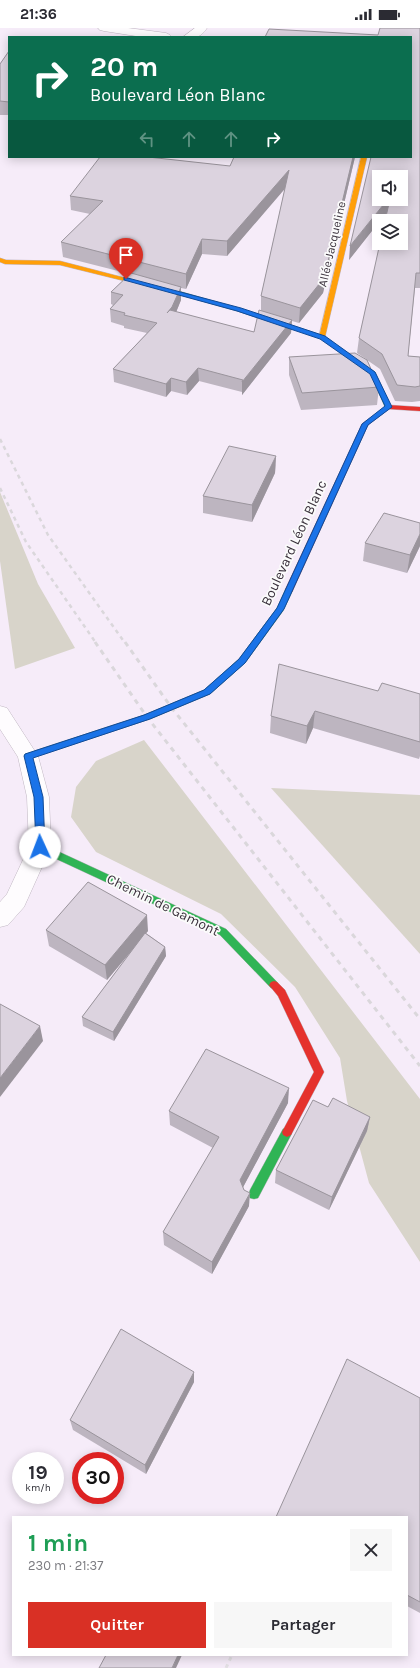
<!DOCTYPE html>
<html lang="fr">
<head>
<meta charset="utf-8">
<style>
  :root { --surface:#fff; --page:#f7f7f7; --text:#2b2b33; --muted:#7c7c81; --accent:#d93025 }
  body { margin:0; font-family:Karla,sans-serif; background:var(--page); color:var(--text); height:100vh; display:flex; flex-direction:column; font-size:15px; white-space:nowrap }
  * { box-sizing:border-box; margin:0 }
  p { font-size:13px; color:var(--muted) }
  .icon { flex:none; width:22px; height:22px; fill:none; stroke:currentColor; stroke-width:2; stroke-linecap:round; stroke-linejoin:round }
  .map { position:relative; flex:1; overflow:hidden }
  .panel { position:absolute; left:12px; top:1488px; width:396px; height:140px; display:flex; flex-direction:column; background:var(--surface); border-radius:0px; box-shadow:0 2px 10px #0003 }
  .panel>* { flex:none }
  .guide { position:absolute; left:8px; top:8px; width:404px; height:122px; border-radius:0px; box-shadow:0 2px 10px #0003; background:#0b6e4f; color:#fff; overflow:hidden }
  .controls { position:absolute; left:372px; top:142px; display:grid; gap:8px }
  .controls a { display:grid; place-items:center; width:36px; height:36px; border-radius:0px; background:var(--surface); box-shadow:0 2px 10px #0003; font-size:20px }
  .speed { position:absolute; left:12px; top:1424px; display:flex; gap:8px; font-size:20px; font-weight:700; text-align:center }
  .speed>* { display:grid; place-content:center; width:52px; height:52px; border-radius:50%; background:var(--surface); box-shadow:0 2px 10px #0003; line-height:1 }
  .speed small { font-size:10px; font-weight:400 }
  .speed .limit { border:6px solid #d22; background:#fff; color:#111 }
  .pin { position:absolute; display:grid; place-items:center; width:34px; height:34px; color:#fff; margin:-41px -17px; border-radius:50% 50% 50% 0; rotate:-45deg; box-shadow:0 0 4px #0007 }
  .pin .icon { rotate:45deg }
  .me { position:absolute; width:44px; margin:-22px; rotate:358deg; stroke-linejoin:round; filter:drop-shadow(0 0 3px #0008) }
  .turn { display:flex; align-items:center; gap:14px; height:84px; padding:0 16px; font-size:18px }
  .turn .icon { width:52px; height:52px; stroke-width:2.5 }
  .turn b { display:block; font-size:28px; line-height:34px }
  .lanes { display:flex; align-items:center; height:38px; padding:0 16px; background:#0003; justify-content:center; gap:20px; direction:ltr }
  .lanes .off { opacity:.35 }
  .round { display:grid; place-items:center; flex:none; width:42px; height:42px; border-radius:0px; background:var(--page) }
  .head { display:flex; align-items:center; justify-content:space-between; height:68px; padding:0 16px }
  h1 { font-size:24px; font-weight:700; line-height:30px; color:#1e9e55 }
  .cta { display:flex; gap:8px; margin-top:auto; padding:8px 16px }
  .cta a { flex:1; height:46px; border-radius:0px; background:var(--accent); color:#fff; font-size:16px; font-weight:700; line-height:46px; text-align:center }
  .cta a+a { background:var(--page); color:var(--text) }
  .status { display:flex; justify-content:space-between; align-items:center; height:28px; padding:0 20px; background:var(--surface); direction:ltr }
  .status svg { height:11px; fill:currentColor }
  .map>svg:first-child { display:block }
  .green { fill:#d8d4ca }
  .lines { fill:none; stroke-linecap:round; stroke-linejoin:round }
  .street-casing { stroke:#c0b7c2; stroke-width:1 }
  .fast-casing { stroke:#c0b7c2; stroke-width:1 }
  .slow-casing { stroke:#c0b7c2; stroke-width:1 }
  .jam-casing { stroke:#c0b7c2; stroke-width:1 }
  .path { stroke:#e3e0e4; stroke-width:3; stroke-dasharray:4 4; stroke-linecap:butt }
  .street { fill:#fefcfe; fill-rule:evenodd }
  .fast { fill:#30b455; fill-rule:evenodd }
  .slow { fill:#ff9f0a; fill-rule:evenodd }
  .jam { fill:#e5322d; fill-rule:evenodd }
  .rail-far1 { stroke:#dad7db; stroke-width:2.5; stroke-dasharray:4 4; stroke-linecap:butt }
  .rail { stroke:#dad7db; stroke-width:3; stroke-dasharray:5 5; stroke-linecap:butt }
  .wall { fill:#bdb5c0; fill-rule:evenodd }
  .shaded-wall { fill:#9a949c }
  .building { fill:#dcd3df; stroke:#9a949c }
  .route { fill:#1a73e8; stroke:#114b97 }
  .labels { text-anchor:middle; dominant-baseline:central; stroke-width:3.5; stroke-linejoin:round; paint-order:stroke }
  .far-street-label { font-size:12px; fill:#3b323d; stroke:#fbfbfb }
  .street-label { font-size:14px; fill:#3b323d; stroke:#fbfbfb }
</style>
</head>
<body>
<div class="status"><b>21:36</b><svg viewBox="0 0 49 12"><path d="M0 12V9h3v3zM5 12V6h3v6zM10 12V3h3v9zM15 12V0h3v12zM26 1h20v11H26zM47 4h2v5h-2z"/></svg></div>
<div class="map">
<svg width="420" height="1640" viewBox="0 0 420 1640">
  <rect width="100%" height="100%" fill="#f6ecf9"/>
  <g class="green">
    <polygon points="0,464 38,556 75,620 15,641 0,533"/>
    <polygon points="144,712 420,1071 420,1234 369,1155 347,1073 340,1030 295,959 221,886 96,824 71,789 76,759 96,733"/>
    <polygon points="271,760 420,767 420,926"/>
  </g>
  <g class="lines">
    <defs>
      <g id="street">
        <polygon points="98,0 128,0 166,5 170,7 172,9 142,9 104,3 100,2"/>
        <path d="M195,0h12c-7,11 -12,9 -24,9z"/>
        <polygon points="0,678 7,680 38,728 49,769 51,819 24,879 8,897 0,899 0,874 7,866 29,819 27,769 18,729 0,701"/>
      </g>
      <g id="fast">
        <polygon points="165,259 241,281 324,308 375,344 391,379 388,381 385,379 370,346 320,310 237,283 163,262 162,261"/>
        <polygon points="289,559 293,562 283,583 245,635 210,666 150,691 31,730 25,730 24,728 25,726 144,687 204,662 239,631 277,580 286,560"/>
        <polygon points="40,815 226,901 277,954 279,957 277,960 274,961 271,960 220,907 37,822 36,819 37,816"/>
        <polygon points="287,1099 291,1101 292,1104 291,1107 258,1170 254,1171 250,1170 249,1166 250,1162 283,1101"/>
      </g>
      <g id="slow">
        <polygon points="361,129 367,129 325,309 322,311 319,309"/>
        <polygon points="0,230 6,232 60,233 168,261 165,263 60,237 5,236 0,234"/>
      </g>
      <g id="jam">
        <polygon points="388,377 420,379 420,383 389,381 368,397 293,562 292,564 286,564 285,562 362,396"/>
        <polygon points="274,953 277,954 285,962 324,1044 291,1107 287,1109 283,1107 282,1104 314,1044 278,968 269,957 271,954"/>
      </g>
    </defs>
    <use href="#street" class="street-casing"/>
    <use href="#fast" class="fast-casing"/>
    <use href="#slow" class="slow-casing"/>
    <use href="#jam" class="jam-casing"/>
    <polyline class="path" points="226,1640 232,1627"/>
    <use href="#street" class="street"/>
    <use href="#fast" class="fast"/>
    <use href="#slow" class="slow"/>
    <use href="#jam" class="jam"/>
    <g class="rail-far1">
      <polyline points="0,411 48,507 125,615"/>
      <polyline points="0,460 26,514 96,615"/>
    </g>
    <g class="rail">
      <polyline points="95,614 147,689 420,1038"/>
      <polyline points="125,614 171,679 420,991"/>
    </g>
  </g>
  <g class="wall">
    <polygon points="420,0 420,260 415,260 408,328 420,329 420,373 412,374 395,373 380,341 367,332 379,359 377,377 301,382 289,347 289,329 366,331 357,325 359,310 387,185 380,193 379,193 379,194 349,232 411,129 378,7"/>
    <polygon points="9,23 9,87 0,87 0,36"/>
    <path d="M234,129h121l-32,136 -24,30 -7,-2 -1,12 -49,62v-3l-43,-11 -12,14 -16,-4 -5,6 -52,-15 -1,-13 34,-36 -23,-5v-2l-13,-4 -1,-13 3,-4 -2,-1v-12l19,-18 -67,-17 -2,-15 29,-28 -19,-4 -1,-14 160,-30zM285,160l-24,108v14l-7,22 -78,-20 5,-12v-12l5,1 16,-35 25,2z"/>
    <polygon points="276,428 275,445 252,494 203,485 203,468"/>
    <polygon points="420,495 420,518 407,545 363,533 365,515"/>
    <polygon points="378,663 420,666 420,728 419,731 313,700 306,716 270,705 271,688"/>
    <polygon points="46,902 148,903 146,905 165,919 166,928 114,1013 83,998 82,989 130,925 107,952 49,918"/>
    <polygon points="288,1075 243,1159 249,1178 212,1246 164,1217 163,1204 213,1120 170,1097 169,1083"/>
    <polygon points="328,1079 370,1089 367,1103 329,1182 275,1155 276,1142"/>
    <polygon points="194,1344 194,1354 146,1446 73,1402 70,1392"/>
    <polygon points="420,1370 420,1585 407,1578 407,1489"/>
  </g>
  <g class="shaded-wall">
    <polygon points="353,129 355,129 323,265 299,295 300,280"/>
    <polygon points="289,142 289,156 227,228 227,213"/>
    <polygon points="388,171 390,171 389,182 380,193 379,193 379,194 349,232 350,218"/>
    <polygon points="202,211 202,226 186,261 186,246"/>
    <polygon points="181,259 181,272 173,292 167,285"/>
    <polygon points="292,292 291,305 242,367 242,354"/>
    <polygon points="198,340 199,353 187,367 186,354"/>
    <polygon points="171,350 171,363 166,369 166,356"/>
    <polygon points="276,428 275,445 252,494 252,477"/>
    <polygon points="420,506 420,518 407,545 410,527"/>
    <polygon points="315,683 313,700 306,716 307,698"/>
    <polygon points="147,887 148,903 107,952 105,937"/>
    <polygon points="165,919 166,928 114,1013 113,1004"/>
    <polygon points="40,998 43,1013 0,1069 0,1050"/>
    <polygon points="289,1060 288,1075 240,1165 240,1152"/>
    <polygon points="370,1089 367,1103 329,1182 332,1169"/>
    <polygon points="250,1165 249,1178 212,1246 212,1234"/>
    <polygon points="194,1344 194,1354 146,1446 145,1437"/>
    <polygon points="178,1627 182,1627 176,1640 172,1640"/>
  </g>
  <g class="building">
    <polygon points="380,0 420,0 420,245 416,245 408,328 420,329 420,358 415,359 397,357 382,326 359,310 380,215 401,215 401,193 385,193 390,171 401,171 401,149 379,149 379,171 388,171 350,218 371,129 411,129 411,9 265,9 269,1 378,7"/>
    <polygon points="9,23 9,74 0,73 0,36"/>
    <polygon points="100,129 148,129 230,138 234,129 353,129 324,250 300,280 261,268 289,142 227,213 202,211 186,246 61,214 103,173 70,168"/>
    <polygon points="131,245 181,259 172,279 167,285 170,282 254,304 259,282 292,292 242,354 243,352 198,340 186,354 171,350 166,356 113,341 157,295 124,287 125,285 110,281 123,267 111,264"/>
    <polygon points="355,325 367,332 379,359 302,365 289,329"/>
    <polygon points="229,418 276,428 252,477 203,468"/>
    <polygon points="384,485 420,495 420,506 410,527 365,515"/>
    <polygon points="279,636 378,663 382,655 420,666 420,714 315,683 307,698 271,688"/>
    <polygon points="88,854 147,887 105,937 46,902"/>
    <polygon points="145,905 165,919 113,1004 82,989"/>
    <polygon points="0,976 40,998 0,1050"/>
    <polygon points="206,1021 289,1060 240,1152 244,1162 250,1165 212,1234 163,1204 219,1109 169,1083"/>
    <polygon points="333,1070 370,1089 332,1169 276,1142 313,1072 328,1079"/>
    <polygon points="121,1301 194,1344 145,1437 70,1392"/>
    <polygon points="347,1331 420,1370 420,1574 407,1567 407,1489 276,1489"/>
    <polygon points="106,1627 178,1627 172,1640 99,1640"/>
  </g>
  <polygon class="route" points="124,249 241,280 325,308 375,344 392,379 368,397 284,581 245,635 210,666 150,691 33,730 43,769 45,819 40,822 36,819 34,769 24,728 25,726 144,687 204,662 239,631 277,580 362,396 385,378 370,346 320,311 237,283 124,252"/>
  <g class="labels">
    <g class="far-street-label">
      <text transform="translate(332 216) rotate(-77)">Allée Jacqueline</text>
    </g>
    <g class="street-label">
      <text transform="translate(294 515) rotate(-65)">Boulevard Léon Blanc</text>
      <text transform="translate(163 877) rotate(26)">Chemin de Gamont</text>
    </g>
  </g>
</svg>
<div class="controls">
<a><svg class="icon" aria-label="sound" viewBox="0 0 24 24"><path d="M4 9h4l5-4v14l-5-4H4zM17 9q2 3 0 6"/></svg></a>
<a><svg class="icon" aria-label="layers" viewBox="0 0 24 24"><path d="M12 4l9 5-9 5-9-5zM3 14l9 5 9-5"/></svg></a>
</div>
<div class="speed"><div>19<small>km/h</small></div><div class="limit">30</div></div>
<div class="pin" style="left:126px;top:251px;background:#d93025"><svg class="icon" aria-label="arrive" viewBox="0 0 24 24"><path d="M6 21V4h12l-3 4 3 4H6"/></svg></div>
<svg class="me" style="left:40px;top:819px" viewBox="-20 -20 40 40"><circle r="19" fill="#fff"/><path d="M0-13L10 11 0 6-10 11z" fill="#1a73e8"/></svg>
<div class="guide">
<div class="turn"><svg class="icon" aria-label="right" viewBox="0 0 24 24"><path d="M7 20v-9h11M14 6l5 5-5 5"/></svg><div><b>20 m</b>Boulevard Léon Blanc</div></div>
<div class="lanes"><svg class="icon off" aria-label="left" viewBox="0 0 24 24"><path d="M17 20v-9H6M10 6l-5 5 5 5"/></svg><svg class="icon off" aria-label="ahead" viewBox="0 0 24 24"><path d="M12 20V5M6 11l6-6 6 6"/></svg><svg class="icon off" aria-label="ahead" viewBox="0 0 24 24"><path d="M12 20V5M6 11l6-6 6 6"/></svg><svg class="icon" aria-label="right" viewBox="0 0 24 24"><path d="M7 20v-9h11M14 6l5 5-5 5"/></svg></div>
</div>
<section class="panel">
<div class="head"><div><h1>1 min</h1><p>230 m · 21:37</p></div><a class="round"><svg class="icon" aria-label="close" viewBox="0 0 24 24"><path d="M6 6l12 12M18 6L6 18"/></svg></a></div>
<div class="cta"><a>Quitter</a><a>Partager</a></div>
</section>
</div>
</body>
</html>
